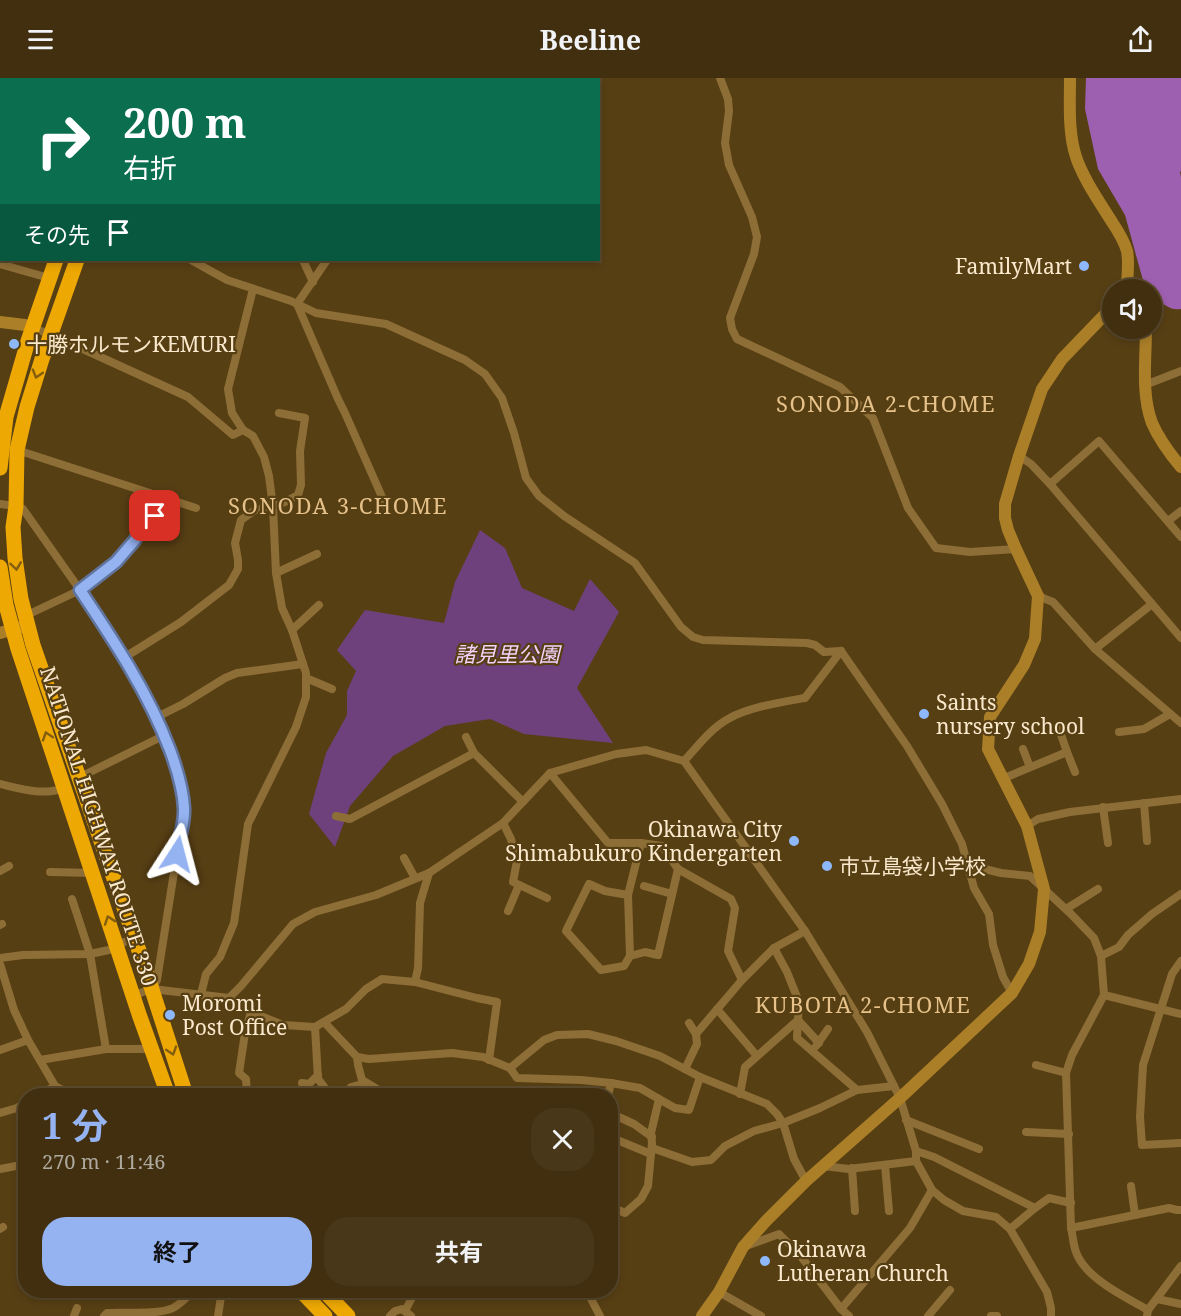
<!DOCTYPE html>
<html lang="ja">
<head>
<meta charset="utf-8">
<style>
  :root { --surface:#412f0f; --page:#483718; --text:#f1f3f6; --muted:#aea99e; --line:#5a4a2f; --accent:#95b2f1 }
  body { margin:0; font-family:"Noto Serif","Noto Sans JP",serif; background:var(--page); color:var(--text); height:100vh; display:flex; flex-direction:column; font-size:22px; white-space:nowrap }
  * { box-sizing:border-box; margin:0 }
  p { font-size:20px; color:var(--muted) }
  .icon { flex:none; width:33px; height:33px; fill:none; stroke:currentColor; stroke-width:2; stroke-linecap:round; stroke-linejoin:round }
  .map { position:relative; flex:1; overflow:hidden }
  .panel { position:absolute; left:18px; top:1010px; width:600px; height:210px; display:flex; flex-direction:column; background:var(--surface); border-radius:24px; box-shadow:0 3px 9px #0003,0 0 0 2px var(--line) }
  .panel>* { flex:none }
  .banner { position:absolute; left:0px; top:0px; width:600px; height:183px; box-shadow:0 3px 9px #0003,0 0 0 2px var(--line); background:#0b6e4f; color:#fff; overflow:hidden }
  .fabs { position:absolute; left:1102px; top:201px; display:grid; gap:12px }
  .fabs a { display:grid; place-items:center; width:60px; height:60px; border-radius:50%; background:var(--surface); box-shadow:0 3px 9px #0003,0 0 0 2px var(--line); font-size:30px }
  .pin { position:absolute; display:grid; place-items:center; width:51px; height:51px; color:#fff; margin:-26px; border-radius:12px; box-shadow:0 3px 9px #0006 }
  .me { position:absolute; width:66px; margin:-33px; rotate:9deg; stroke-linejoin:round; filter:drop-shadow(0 0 4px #0008) }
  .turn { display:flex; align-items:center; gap:21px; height:126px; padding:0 24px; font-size:27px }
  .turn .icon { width:78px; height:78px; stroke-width:2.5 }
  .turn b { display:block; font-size:42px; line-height:51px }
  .then { display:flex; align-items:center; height:57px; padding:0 24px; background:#0003; gap:12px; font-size:22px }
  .round { display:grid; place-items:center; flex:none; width:63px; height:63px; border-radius:24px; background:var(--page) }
  .headline { display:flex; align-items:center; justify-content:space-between; height:102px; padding:0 24px }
  h1 { font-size:36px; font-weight:700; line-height:45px; color:var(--accent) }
  .cta { display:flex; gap:12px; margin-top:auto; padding:12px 24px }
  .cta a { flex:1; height:69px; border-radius:24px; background:var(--accent); color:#111; font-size:24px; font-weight:700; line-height:69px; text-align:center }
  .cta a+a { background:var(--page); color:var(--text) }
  header { display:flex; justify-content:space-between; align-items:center; height:78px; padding:0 24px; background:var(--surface); font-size:27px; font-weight:700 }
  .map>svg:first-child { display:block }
  .green { fill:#6f417c }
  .forest { fill:#9d5faf }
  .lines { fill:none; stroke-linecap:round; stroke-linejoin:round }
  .street { stroke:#8e6e37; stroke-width:8 }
  .secondary { stroke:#ab7f28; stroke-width:12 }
  .highway { stroke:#eea804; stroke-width:15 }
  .oneway { stroke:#845e0f }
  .route-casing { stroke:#61749d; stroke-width:15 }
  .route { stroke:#95b2f1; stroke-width:10 }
  .poi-dot { fill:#8db9fc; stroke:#573f14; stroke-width:2 }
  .labels { text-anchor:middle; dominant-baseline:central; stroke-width:4.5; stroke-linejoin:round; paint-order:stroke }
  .poi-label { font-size:21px; fill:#fbe9cd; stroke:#573f14; text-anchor:start }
  .park-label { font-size:21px; font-style:italic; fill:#f3d2fc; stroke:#573f14 }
  .street-label { font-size:21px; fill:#fbe9cd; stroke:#573f14 }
  .neighbourhood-label { font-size:22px; letter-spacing:1.5px; fill:#e6c28a; stroke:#573f14 }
</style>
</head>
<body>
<header><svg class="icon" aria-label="menu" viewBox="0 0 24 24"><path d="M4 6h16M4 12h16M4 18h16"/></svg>Beeline<svg class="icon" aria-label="share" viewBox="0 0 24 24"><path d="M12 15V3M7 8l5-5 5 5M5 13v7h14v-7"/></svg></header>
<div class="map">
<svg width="1181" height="1238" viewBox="0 0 1181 1238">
  <rect width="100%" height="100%" fill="#573f14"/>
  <polygon class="green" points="480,452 505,470 522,510 574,533 590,501 619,534 577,610 613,665 524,656 490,641 445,648 393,678 350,728 335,769 309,736 326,675 347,637 347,613 356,593 337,572 365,532 444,545 455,504"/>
  <path class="forest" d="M1086,0h95v93l-1,1 1,5v132c-12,2 -21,-7 -29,-15v-4l-4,-1 -4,-5 -19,-69 -27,-46 -13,-60z"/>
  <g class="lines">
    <g class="street">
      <polyline points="167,0 170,2"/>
      <polyline points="720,0 728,21 729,33 725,65 729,87 752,139 757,159 754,176 730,240 732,251 737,261 840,309 873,340 908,430 936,470 970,474 1016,471"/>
      <polyline points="37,2 37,0"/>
      <polyline points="133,2 135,0"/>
      <polyline points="196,2 197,0"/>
      <polyline points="280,2 283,0"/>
      <polyline points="389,2 390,0"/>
      <polyline points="499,2 503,0"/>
      <polyline points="0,122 2,123"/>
      <polyline points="0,146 2,137"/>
      <polyline points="191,182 227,202 291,223 316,235 386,246 465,282 485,296 502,320 514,355 526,400 539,418 564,438 635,485 681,549 693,559 703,562 807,565 815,567 824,574 841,573"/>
      <polyline points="303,182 313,204"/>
      <polyline points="0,186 49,200"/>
      <polyline points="297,226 338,321 345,335 386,428"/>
      <polyline points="297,226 327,182"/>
      <polyline points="32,250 50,256 188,319 233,357 243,352"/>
      <polyline points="1145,307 1181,293"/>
      <polyline points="17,372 196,430"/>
      <polyline points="1019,378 1031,386 1050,406 1181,560"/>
      <polyline points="1050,406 1099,363 1181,459"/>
      <polyline points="0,426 16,428 23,431 80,512 125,579 157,639 179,696 184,731 157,902 152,911"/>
      <polyline points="1168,443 1181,433"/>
      <polyline points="276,495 317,476"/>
      <polyline points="1038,518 1053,524 1095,571 1181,645"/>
      <polyline points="25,538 80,512 116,484 135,462 145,442 155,438 163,419"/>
      <polyline points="292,552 319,527"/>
      <polyline points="1095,571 1152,526"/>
      <polyline points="841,573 907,668 942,726 962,766 974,810 989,836 993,867 1003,899 1012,915"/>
      <polyline points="125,579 181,544 229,507 238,491 238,482 235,465 241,442 255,432 273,429 287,423 298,417 301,407 300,373 305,340 279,335"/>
      <polyline points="306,600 332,611"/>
      <polyline points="157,639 183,626 225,600 237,595 303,586"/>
      <polyline points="1119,654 1144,651 1170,636"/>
      <polyline points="466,659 474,675"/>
      <polyline points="1023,671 1030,689"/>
      <polyline points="1067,674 1075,694"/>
      <path d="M684,683c13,-14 26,-32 44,-42 21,-12 54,-17 77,-21l36,-47"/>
      <polyline points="550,695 608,765 641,765 662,768 678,791 731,821 735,830 728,873 742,902"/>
      <polyline points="78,700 165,657"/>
      <polyline points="1002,701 1067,674 1058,648"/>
      <path d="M0,706c21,5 43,12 64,4"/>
      <polyline points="1144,725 1147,763"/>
      <polyline points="1103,729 1108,765"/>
      <polyline points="336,738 350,741 474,675 523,724"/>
      <polyline points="503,745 511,761 517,783 513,804 547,820"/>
      <polyline points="1027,748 1038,741 1070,734 1181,721"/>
      <polyline points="641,765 628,817 605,813 589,806 566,853 601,892 624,888 630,878 645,874 658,877 678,791"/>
      <polyline points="404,780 415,800"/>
      <path d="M968,787l33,8 29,3 41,38 23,24 7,18 3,39 -32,60 -6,18 5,155c2,8 2,16 5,24 9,26 49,45 72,58"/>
      <polyline points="0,793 9,788"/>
      <polyline points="50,794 93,795"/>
      <polyline points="644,808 672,816"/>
      <polyline points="628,817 630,878"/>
      <polyline points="72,821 90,876 106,971"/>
      <polyline points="1066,831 1098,811"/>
      <polyline points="508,833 519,807"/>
      <polyline points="0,847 2,846"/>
      <polyline points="1101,878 1119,869 1128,857 1152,836 1181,816"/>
      <polyline points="0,880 23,877 90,876 109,872 134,859"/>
      <polyline points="1181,883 1172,896 1143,987 1140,1039 1142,1067 1181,1065"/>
      <polyline points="0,886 14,932 28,962 55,1008"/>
      <polyline points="415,904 418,890 420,825 429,795"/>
      <polyline points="201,916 206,896 220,879 234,845 248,746 296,649 306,619 306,595 292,552 282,530 276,495 273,429 269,398 264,379 253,358 243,352 232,335 228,311 253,211"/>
      <polyline points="134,917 152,911 229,920 251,934 283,947 315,949 346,931 366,911 382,901 415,904 477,920 497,924 489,982"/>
      <polyline points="1104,917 1181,936"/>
      <polyline points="229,920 241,908 293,846 315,834 376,817 429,795 503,745 550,695 616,676 646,672 684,683 805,853 867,954 900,1020 916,1073 916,1083 932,1112 944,1122 963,1133 996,1139 1010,1151 1047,1214 1051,1230 1051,1238"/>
      <polyline points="717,931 757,978"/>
      <polyline points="798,942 797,960 857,1012"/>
      <polyline points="798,942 819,965"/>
      <polyline points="324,944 357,979 369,981 452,975 483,979 510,990 544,962 557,957 588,956 616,963 660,978 700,999 767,1026 777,1036 783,1045 794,1081 806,1103"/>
      <polyline points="689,945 696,956"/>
      <polyline points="315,949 318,1001 328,1014 328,1017"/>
      <polyline points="816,968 828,951"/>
      <polyline points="0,972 28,962"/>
      <polyline points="357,979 358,987 362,1002 387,1017"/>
      <polyline points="40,982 106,971 152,971"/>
      <polyline points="1036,987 1066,995"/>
      <polyline points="510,990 517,1000 581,1002 611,1005 608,1017"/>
      <polyline points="685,991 697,966 696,956 742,902 774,870 805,853"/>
      <polyline points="302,1005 309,1006 318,997"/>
      <polyline points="611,1005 640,1010 659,1021"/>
      <polyline points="740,1016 745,989 798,942 799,924 787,894 774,870"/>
      <polyline points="39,1017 55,1008 73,1017"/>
      <polyline points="247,1017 246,1001 239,995 245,955 251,934"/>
      <polyline points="352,1017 351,1009 366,1005"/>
      <polyline points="19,1029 26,1084"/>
      <polyline points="0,1035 17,1030 26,1025"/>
      <polyline points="610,1035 634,1046 652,1059"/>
      <polyline points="906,1042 979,1071"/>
      <polyline points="1026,1054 1069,1056"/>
      <polyline points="610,1059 651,1076"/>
      <polyline points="652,1070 692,1084 711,1082 725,1068 754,1053 783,1045 820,1030 857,1012 894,1008"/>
      <polyline points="916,1073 934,1079 1035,1130"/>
      <polyline points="885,1087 889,1133"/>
      <polyline points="823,1088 849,1091 916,1083"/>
      <polyline points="852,1090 855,1133"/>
      <polyline points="0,1091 26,1086"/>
      <polyline points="1131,1108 1135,1137"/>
      <polyline points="610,1124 616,1131 625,1135 641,1121 648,1108 652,1065 651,1055 659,1021 675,1030 689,1032 700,999"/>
      <polyline points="1071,1150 1169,1130 1177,1132 1181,1132"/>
      <polyline points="0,1151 3,1149"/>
      <polyline points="1010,1151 1035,1130 1049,1120 1071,1125"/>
      <polyline points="746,1168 779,1156 800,1177 841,1231 849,1238"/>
      <polyline points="583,1212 588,1215 600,1238"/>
      <polyline points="719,1214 761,1238"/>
      <polyline points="1157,1221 1181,1226"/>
      <polyline points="841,1231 910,1150 932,1112"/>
      <polyline points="405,1233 416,1212"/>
      <polyline points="74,1238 77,1230"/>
      <path d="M104,1238l3,-3c17,-1 51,2 66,-5 8,-4 15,-12 21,-18"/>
      <polyline points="218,1238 222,1212"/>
      <polyline points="390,1238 395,1233 402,1231 411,1238"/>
      <polyline points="928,1238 950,1212"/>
      <polyline points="991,1238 997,1238"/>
      <polyline points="1147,1238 1148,1232 1181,1188"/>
    </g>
    <g class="secondary">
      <path d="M1070,0c0,26 -2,54 6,79 8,23 23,44 36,65 6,9 12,18 15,29 2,10 1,21 0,32l5,7"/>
      <polyline points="0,62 2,62"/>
      <polyline points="0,244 25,247 32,250"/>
      <path d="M1146,250c0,31 -5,66 6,95 7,16 18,31 29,44"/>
      <polyline points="0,555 21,549"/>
      <polyline points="702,1238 719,1214 743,1169 766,1143 806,1103 900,1020 1012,915 1029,886 1040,854 1044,811 1027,748 988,671 990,639 1024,587 1035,561 1038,518 1016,471 1008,452 1005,440 1005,426 1019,378 1042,311 1062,281 1113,228"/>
    </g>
    <g class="highway">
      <polyline points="106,2 106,0"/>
      <polyline points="121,2 121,0"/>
      <polyline points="77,182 42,281 27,329 17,372 16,428 13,449 15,480 21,521 33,567 145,890 186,1017"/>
      <polyline points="0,390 6,339 28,263 56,182"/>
      <polyline points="0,489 6,527 18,571 140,939 168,1017"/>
      <polyline points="300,1212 325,1238"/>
      <polyline points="323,1212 348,1238"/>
    </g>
  </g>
  <defs><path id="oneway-chevron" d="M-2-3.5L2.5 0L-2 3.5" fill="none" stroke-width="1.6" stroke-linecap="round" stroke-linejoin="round" transform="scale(1.5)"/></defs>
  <g class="oneway">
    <use href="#oneway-chevron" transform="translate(37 296) rotate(107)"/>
    <use href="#oneway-chevron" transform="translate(16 488) rotate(82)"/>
    <use href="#oneway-chevron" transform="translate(47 658) rotate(-108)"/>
    <use href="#oneway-chevron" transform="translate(109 842) rotate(-109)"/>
    <use href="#oneway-chevron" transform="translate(172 973) rotate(72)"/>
  </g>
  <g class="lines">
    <defs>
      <path id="route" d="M155,438l-10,4 -10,20 -19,22 -36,28c34,51 68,102 90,160 7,19 13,38 14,58 1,14 -5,31 -7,46"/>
    </defs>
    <use href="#route" class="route-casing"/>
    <use href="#route" class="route"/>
  </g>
  <g class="poi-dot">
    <circle cx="1084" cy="188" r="6"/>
    <circle cx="14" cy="266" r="6"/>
    <circle cx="924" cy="636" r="6"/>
    <circle cx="794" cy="763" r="6"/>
    <circle cx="827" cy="788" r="6"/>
    <circle cx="170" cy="937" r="6"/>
    <circle cx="765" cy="1183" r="6"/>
  </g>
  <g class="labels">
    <g class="poi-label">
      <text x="1072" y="188" text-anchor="end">FamilyMart</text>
      <text x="26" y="266">十勝ホルモンKEMURI</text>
      <text x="936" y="624">Saints<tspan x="936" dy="24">nursery school</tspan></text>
      <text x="782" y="751" text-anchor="end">Okinawa City<tspan x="782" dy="24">Shimabukuro Kindergarten</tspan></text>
      <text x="839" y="788">市立島袋小学校</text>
      <text x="182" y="925">Moromi<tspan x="182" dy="24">Post Office</tspan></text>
      <text x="777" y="1171">Okinawa<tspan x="777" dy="24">Lutheran Church</tspan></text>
    </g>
    <g class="park-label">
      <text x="507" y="576">諸見里公園</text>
    </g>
    <g class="street-label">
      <text transform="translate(99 748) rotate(72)">NATIONAL HIGHWAY ROUTE 330</text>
    </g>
    <g class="neighbourhood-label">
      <text x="886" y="325">SONODA 2-CHOME</text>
      <text x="338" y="427">SONODA 3-CHOME</text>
      <text x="863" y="926">KUBOTA 2-CHOME</text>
    </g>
  </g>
</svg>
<div class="fabs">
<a><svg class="icon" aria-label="sound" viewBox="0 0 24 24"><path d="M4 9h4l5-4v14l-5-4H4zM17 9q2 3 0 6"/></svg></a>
</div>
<div class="pin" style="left:155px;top:438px;background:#d93025"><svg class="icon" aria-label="arrive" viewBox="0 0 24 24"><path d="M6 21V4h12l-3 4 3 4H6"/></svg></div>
<svg class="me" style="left:177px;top:776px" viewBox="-20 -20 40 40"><path d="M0-17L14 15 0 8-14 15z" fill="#95b2f1" stroke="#fff" stroke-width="4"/></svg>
<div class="banner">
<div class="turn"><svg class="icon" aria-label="right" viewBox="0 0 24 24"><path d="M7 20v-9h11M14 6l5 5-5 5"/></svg><div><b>200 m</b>右折</div></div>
<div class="then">その先<svg class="icon" aria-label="arrive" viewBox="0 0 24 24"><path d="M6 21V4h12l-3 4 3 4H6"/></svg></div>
</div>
<section class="panel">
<div class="headline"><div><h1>1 分</h1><p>270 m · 11:46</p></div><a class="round"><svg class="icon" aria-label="close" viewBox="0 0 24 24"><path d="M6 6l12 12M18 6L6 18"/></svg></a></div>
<div class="cta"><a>終了</a><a>共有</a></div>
</section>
</div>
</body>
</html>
